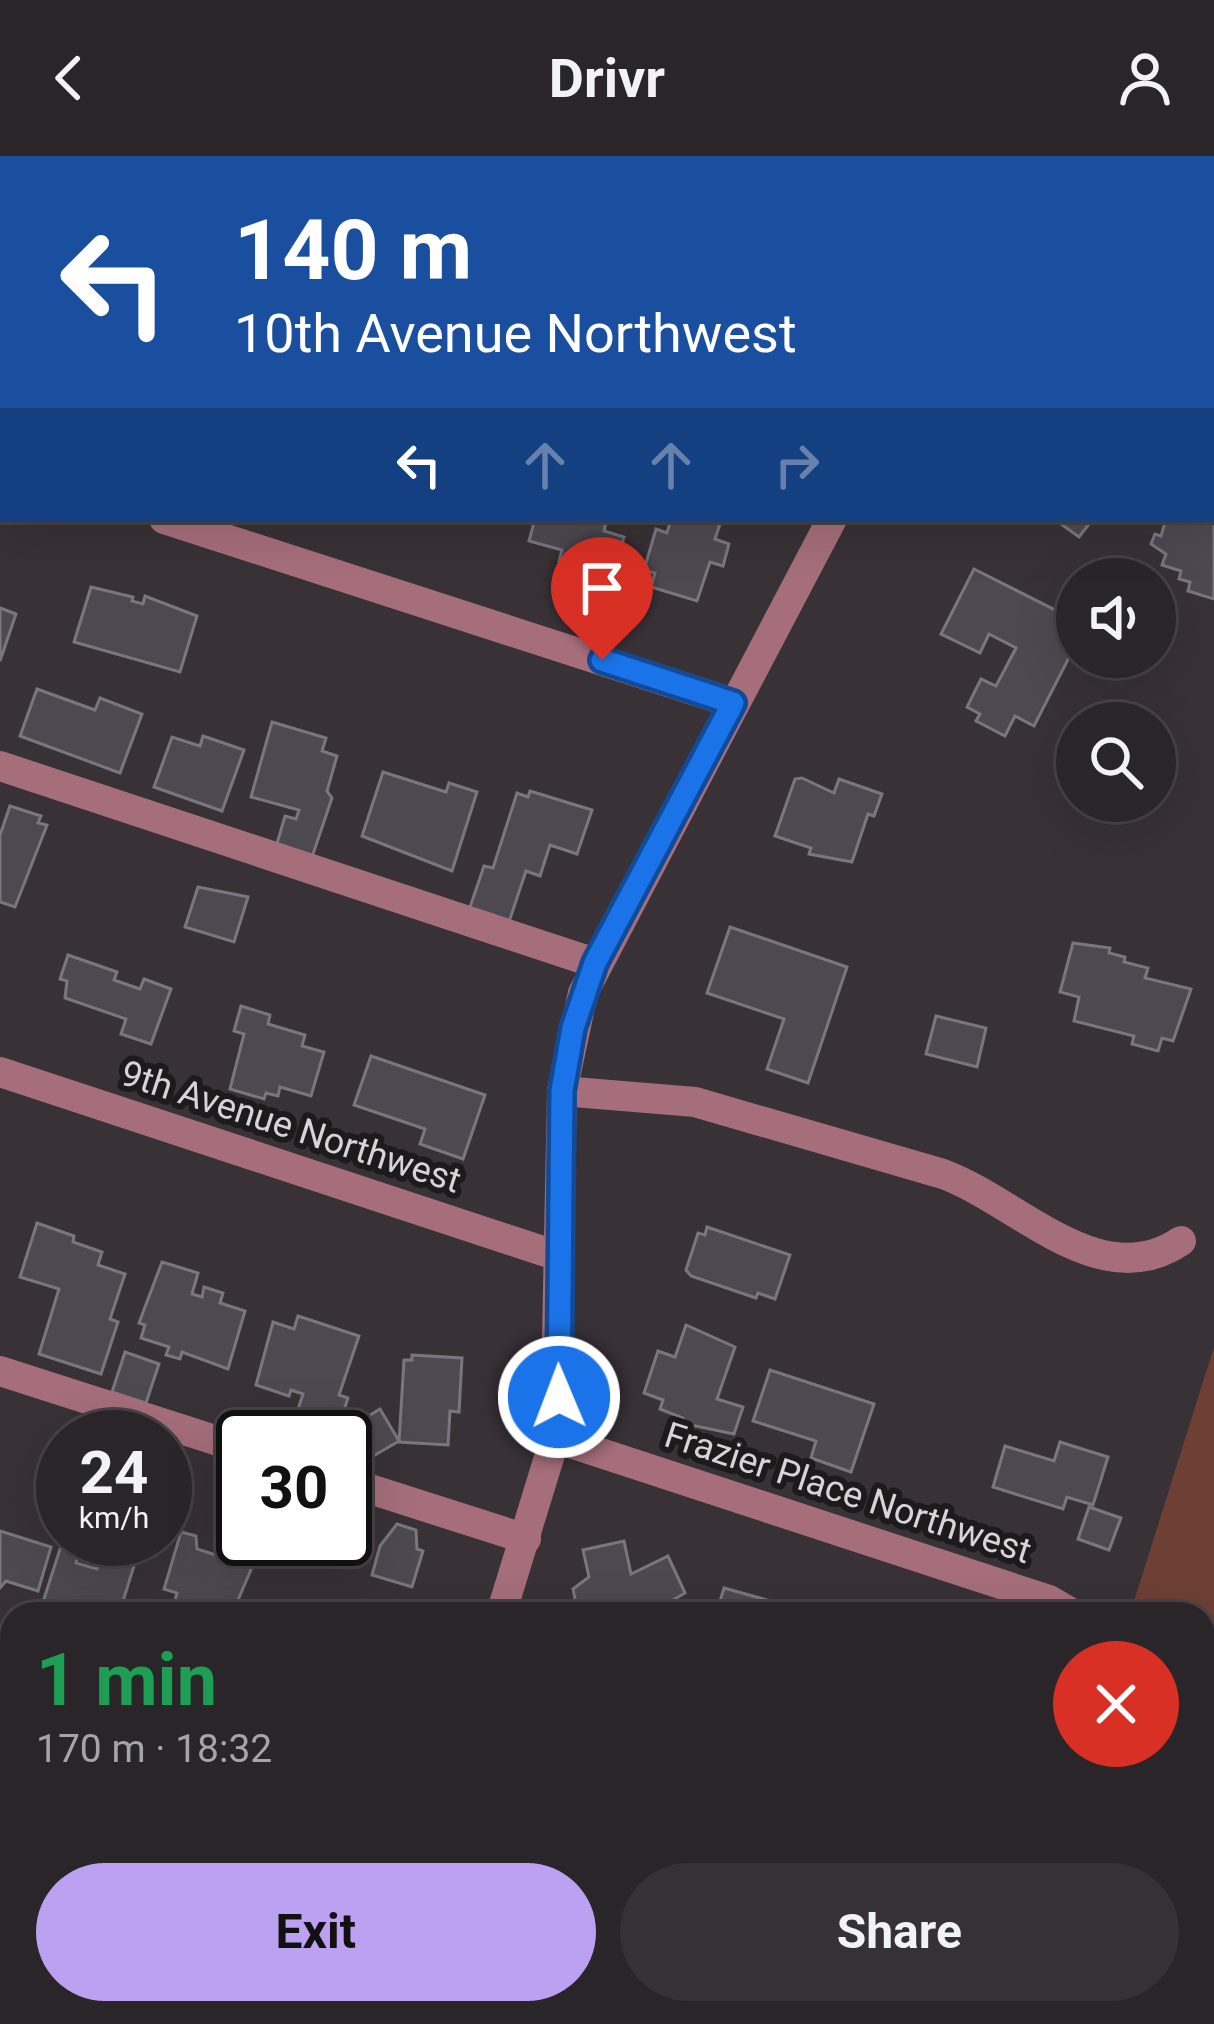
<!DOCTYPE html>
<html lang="en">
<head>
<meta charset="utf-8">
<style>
  :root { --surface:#2a2528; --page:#363134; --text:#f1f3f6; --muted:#a5a5a8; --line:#464245; --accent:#bca0f2 }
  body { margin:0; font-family:Roboto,sans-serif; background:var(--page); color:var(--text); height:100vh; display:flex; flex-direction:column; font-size:45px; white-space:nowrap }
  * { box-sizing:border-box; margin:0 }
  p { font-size:39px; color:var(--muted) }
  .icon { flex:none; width:66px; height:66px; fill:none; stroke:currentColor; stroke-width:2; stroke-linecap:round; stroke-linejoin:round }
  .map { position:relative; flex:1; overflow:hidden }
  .sheet { position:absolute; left:0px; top:1446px; width:1215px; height:423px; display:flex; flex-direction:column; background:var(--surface); border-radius:36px 36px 0 0; box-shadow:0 12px 48px #0002,0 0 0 3px var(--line) }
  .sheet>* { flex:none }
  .top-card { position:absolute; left:0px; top:0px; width:1215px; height:366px; box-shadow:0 12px 48px #0002,0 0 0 3px var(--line); background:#1a4fa0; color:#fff; overflow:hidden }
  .controls { position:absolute; left:1056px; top:402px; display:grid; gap:24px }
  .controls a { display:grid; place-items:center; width:120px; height:120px; border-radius:50%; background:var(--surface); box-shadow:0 12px 48px #0002,0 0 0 3px var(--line); font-size:60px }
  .speed { position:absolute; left:36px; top:1254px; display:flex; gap:24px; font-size:60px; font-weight:700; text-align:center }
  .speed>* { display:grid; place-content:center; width:156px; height:156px; border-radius:50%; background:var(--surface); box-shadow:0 12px 48px #0002,0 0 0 3px var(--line); line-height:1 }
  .speed small { font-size:30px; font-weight:400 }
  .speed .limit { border:6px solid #111; border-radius:18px; background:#fff; color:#111 }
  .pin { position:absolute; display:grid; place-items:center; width:102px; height:102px; color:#fff; margin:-123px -51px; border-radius:50% 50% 50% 0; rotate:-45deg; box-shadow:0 0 12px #0007 }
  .pin .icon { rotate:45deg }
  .me { position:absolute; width:132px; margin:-66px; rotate:359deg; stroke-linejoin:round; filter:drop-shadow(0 0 9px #0008) }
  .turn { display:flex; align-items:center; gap:42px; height:252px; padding:0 36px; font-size:54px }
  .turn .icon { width:156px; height:156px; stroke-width:2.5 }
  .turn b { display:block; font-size:84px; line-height:102px }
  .lanes { display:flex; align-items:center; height:114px; padding:0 36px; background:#0003; justify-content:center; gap:60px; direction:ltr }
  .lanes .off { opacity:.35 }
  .round { display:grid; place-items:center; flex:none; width:126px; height:126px; border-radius:63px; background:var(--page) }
  .summary { display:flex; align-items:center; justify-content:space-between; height:204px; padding:0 36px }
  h1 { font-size:72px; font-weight:700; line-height:90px; color:#1e9e55 }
  .button { display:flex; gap:24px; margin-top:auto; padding:24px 36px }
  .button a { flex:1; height:138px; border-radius:72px; background:var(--accent); color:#111; font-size:48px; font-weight:700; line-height:138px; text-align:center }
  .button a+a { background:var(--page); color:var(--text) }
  header { display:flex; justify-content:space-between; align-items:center; height:156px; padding:0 36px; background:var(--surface); font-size:54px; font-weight:700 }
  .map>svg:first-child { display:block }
  .green { fill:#6e4035 }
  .building { fill:#4c4951; stroke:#7a767f; stroke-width:3 }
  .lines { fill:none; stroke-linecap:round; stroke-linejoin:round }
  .minor { stroke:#a56e7a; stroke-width:30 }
  .route-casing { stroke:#114b97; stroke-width:30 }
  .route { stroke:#1a73e8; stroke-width:21 }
  .labels { text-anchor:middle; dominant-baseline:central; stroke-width:12; stroke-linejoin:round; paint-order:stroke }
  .street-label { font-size:36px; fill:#d8d3d7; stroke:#1d1a1c }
</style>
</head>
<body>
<header><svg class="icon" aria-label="back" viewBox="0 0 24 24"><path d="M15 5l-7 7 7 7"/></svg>Drivr<svg class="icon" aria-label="person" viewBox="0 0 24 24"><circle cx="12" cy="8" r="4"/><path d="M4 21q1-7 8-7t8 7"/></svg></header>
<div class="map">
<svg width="1214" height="1868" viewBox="0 0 1214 1868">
  <rect width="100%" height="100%" fill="#383136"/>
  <polygon class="green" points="1214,1191 1214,1868 1133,1868 1136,1857 1203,1857 1203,1458 1130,1458"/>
  <g class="building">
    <polygon points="493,0 588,0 491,3"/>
    <polygon points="683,0 751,0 749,3"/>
    <polygon points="1214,1 1214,90 1212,92 1212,4"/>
    <polygon points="2,25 3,25 3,86 0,85"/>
    <polygon points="1214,335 1214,443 1188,435 1190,426 1179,423 1181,415 1162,409 1166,398 1151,388 1155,378 1161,380 1166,363 1212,363"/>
    <polygon points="535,363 607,363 604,375 624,381 613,420 559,405 562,394 529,385"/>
    <polygon points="671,363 720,368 715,383 729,388 723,410 710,406 697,445 651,431 655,417 644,414 656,373 667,377"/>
    <polygon points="1054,363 1093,363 1079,381"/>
    <polygon points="974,413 1077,465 1077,486 1034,570 1015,560 1005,580 976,565 980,558 967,551 981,523 996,530 1016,492 989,478 980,497 941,478"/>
    <polygon points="91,431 133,441 132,445 143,448 145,440 197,460 180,516 74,486"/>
    <polygon points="0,452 16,458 0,505"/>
    <polygon points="37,533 95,554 100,542 142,558 120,617 20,580"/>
    <polygon points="272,566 326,582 322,595 337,600 327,635 332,642 312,701 276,691 285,660 296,663 299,654 251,641"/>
    <polygon points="203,580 244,594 222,655 154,631 172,581 200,590"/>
    <polygon points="383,616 446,636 449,627 477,636 452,715 362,680"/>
    <polygon points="802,622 834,637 839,623 882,638 874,660 868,658 852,706 809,698 811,692 775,680 795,623"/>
    <polygon points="530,635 592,654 577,698 550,689 540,720 526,715 509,766 469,754 484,710 493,712 517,637 528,641"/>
    <polygon points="10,650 41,660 38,667 47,669 15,751 0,746 0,679"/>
    <polygon points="198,731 248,741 234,786 185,771"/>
    <polygon points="730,771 847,811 808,927 767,913 784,863 707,837"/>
    <polygon points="1073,787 1110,792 1109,797 1125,801 1124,806 1148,812 1145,822 1191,833 1173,885 1162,882 1158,895 1132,888 1134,880 1074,865 1079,841 1060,836"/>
    <polygon points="68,799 117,816 114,824 140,833 144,823 171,833 151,888 121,878 126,863 65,842 67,825 60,823"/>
    <polygon points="241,850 270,859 268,868 305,879 302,890 324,896 311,940 280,931 278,940 266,937 264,943 230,933 244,878 234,875"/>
    <polygon points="936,860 986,872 977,911 926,898"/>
    <polygon points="371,900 485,939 463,1003 420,988 425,973 354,949"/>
    <polygon points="37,1067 74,1080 73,1086 102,1096 98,1109 125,1118 110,1163 118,1166 101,1218 39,1198 59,1133 20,1121"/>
    <polygon points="707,1071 790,1099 775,1143 758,1137 756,1142 691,1120 686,1114 698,1077 705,1079"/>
    <polygon points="162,1106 198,1117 192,1138 202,1141 204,1131 223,1137 220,1147 245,1155 228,1213 182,1196 180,1203 166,1199 169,1191 141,1182 145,1169 139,1167"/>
    <polygon points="298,1160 359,1180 339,1239 348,1242 335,1281 291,1275 303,1238 291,1234 289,1240 256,1229 273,1166 294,1173"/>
    <polygon points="686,1169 735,1191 717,1243 743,1251 734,1278 681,1267 683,1262 660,1253 663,1244 644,1237 658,1195 675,1201"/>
    <polygon points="125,1196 159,1208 146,1247 112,1236"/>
    <polygon points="412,1199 462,1202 459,1256 450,1255 448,1289 399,1286 404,1204 412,1204"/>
    <polygon points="770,1214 874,1248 851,1316 811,1302 816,1285 753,1265"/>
    <polygon points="380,1253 399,1285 370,1302 352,1270"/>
    <polygon points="1060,1286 1108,1301 1093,1349 1067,1341 1063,1353 993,1331 1005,1290 1054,1305"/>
    <polygon points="1089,1351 1121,1362 1109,1394 1078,1383"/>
    <polygon points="397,1368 416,1374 417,1393 423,1395 412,1431 372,1419 380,1390"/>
    <polygon points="0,1375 51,1391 38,1435 6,1425 0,1432"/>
    <polygon points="181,1376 196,1380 197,1393 228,1403 231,1395 256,1402 232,1458 172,1455 177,1437 164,1433"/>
    <polygon points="624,1385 631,1418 668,1400 685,1437 649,1458 578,1458 573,1433 589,1421 583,1394"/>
    <polygon points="105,1387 138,1397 119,1458 90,1450 88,1458 72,1458 43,1446 61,1390 79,1395 76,1407 97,1413"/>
    <polygon points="724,1432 807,1455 806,1458 716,1458"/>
    <polygon points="29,1857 65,1857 67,1858 64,1868 26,1868"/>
    <polygon points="256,1857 289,1857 285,1868 254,1863"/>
    <polygon points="487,1857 524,1867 527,1857 602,1857 598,1868 484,1868"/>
  </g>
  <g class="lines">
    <g class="minor">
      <polyline points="961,0 962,3"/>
      <polyline points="0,310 3,311"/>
      <polyline points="164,363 733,547"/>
      <polyline points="0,610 595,807"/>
      <polyline points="0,916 558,1100"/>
      <path d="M562,935l133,11 248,72c76,28 157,122 238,67"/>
      <polyline points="0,1215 243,1293"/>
      <polyline points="555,1282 1049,1444 1073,1458"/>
      <polyline points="345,1325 526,1383"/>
      <polyline points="501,1458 555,1282 562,935 583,837 832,363"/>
      <polyline points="0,1533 12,1537"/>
      <polyline points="1203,1727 1214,1754"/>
      <polyline points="0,1798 12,1802"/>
      <polyline points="178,1857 211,1868"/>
      <polyline points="986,1857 1020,1868"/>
      <polyline points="363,1868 367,1857"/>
    </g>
  </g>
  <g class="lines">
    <defs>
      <polyline id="route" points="559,1241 562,935 573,872 595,807 733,547 602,504"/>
    </defs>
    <use href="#route" class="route-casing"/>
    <use href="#route" class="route"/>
  </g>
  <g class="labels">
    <g class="street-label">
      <text transform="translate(291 971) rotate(18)">9th Avenue Northwest</text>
      <text transform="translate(848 1337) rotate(18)">Frazier Place Northwest</text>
    </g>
  </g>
</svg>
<div class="controls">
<a><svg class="icon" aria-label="sound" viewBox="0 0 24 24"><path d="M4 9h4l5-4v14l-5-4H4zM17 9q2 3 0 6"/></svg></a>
<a><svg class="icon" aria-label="search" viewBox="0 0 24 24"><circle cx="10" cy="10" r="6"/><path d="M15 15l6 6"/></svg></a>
</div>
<div class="speed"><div>24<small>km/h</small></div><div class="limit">30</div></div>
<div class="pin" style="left:602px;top:504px;background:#d93025"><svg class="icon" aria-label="arrive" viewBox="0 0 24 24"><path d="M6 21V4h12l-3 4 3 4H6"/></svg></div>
<svg class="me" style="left:559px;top:1241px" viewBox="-20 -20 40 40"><circle r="17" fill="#1a73e8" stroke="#fff" stroke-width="3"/><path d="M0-11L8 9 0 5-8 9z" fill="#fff"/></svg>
<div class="top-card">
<div class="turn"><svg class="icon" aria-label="left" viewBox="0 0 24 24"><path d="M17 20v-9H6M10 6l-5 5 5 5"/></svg><div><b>140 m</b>10th Avenue Northwest</div></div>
<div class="lanes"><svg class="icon" aria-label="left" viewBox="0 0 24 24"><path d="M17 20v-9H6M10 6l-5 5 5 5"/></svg><svg class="icon off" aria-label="ahead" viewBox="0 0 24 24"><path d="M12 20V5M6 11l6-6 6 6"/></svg><svg class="icon off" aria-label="ahead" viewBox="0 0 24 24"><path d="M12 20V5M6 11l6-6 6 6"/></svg><svg class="icon off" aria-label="right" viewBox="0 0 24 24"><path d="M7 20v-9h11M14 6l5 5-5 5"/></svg></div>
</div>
<section class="sheet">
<div class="summary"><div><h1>1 min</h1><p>170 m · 18:32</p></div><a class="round" style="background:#d93025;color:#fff"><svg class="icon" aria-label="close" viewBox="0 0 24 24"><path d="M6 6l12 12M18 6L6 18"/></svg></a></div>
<div class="button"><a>Exit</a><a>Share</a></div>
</section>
</div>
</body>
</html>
